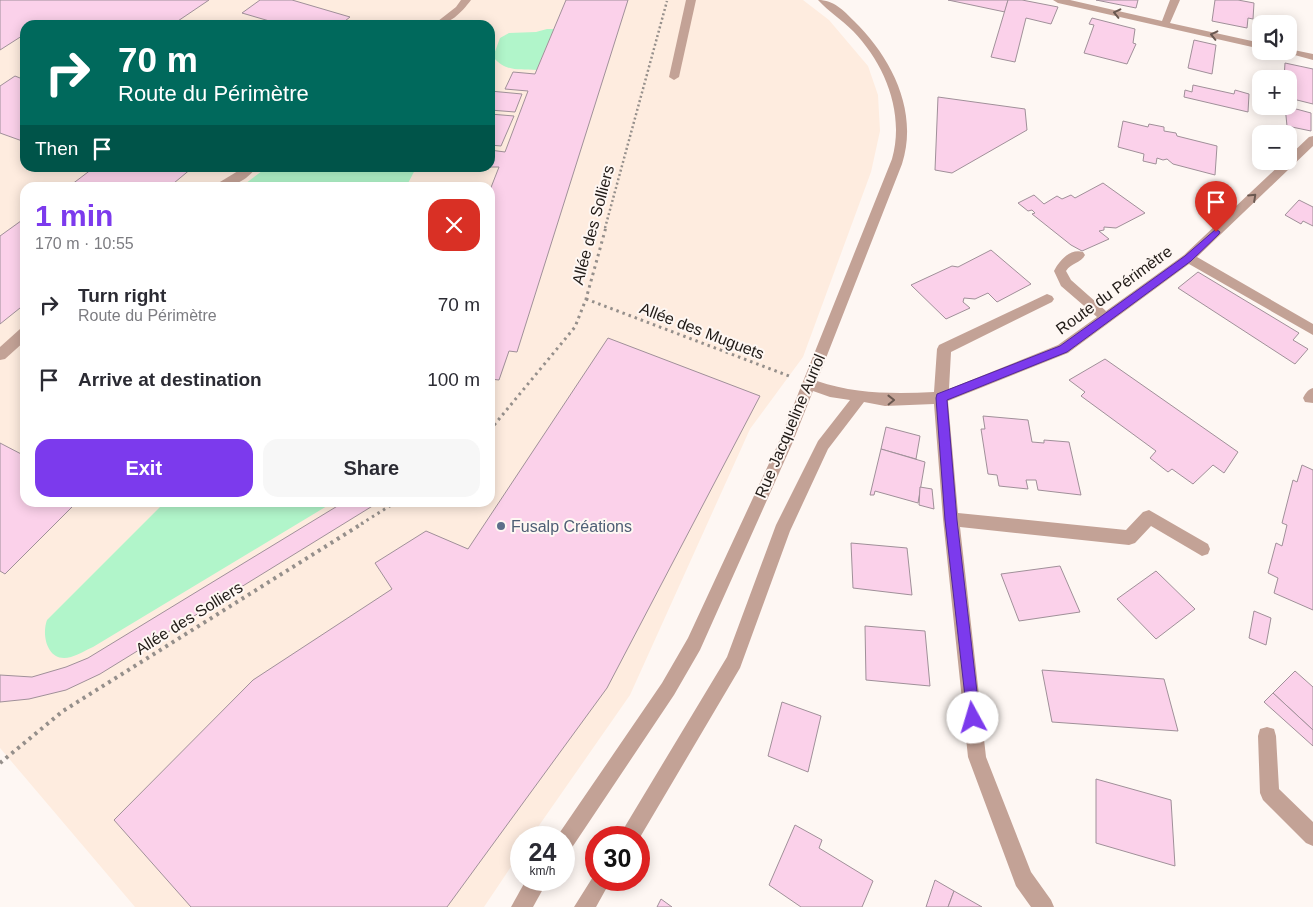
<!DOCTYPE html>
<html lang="en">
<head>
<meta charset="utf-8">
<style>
  :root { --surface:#fff; --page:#f7f7f7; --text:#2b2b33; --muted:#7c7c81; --accent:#7c3aed }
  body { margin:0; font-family:Arial,sans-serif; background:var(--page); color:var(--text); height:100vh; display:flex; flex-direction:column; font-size:19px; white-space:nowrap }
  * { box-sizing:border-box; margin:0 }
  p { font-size:16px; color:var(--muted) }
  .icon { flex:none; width:28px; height:28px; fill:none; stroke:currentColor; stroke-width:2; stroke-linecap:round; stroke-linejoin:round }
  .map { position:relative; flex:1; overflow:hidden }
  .panel { position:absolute; left:20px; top:182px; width:475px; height:325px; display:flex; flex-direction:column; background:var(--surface); border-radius:15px; box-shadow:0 2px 12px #0003 }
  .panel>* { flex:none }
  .hud { position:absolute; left:20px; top:20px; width:475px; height:152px; border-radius:15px; box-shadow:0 2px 12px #0003; background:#00695c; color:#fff; overflow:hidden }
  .tools { position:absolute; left:1252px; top:15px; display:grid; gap:10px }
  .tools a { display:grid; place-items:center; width:45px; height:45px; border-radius:10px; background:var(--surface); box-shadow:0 2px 12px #0003; font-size:25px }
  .speed { position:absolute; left:510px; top:826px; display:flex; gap:10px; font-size:25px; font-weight:700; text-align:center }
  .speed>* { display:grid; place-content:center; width:65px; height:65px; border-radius:50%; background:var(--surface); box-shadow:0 2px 12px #0003; line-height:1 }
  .speed small { font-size:12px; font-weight:400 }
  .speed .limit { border:8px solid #d22; background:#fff; color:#111 }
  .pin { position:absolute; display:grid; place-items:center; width:42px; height:42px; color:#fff; margin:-51px -21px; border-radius:50% 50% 50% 0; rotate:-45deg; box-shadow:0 0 5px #0007 }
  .pin .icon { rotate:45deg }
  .me { position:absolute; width:55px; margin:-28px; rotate:354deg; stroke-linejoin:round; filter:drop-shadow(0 0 4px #0008) }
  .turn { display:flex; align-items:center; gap:18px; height:105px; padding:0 15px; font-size:22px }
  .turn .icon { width:65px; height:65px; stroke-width:2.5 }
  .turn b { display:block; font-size:35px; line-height:42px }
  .then { display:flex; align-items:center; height:48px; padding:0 15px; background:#0003; gap:10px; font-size:19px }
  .round { display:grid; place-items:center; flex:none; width:52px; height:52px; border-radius:15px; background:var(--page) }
  .head { display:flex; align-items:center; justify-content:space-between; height:85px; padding:0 15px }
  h1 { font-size:30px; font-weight:700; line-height:38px; color:var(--accent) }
  .button { display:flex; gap:10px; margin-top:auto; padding:10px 15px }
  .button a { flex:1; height:58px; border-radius:15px; background:var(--accent); color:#fff; font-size:20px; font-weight:700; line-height:58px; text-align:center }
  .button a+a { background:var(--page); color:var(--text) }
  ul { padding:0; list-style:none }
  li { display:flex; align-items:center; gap:15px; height:75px; padding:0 15px }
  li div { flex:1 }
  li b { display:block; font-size:19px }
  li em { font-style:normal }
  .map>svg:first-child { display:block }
  .built { fill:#feecdf; fill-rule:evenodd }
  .green { fill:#b1f5ca }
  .building { fill:#fbd1ea; stroke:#a09099 }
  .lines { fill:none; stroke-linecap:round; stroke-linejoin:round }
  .path-far2 { stroke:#958f8b; stroke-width:2.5; stroke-dasharray:2 2.5; stroke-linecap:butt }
  .path-far1 { stroke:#958f8b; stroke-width:3; stroke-dasharray:2.5 4; stroke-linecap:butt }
  .path { stroke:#958f8b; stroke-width:4; stroke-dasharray:3 4.5; stroke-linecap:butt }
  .minor { fill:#c3a296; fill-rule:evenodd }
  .oneway { stroke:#6a5850 }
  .route { fill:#7c3aed; stroke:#51269a }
  .service-dot { fill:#5c6f8a; stroke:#fef7f3; stroke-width:2 }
  .labels { text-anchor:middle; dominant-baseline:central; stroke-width:4; stroke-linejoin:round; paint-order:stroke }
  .street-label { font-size:16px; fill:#211b17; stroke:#fef7f3 }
  .service-label { font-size:16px; fill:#4e5e75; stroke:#fef7f3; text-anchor:start }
</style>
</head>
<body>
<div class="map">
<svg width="1313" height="907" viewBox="0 0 1313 907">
  <rect width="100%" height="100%" fill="#fef7f3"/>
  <path class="built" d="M0,0h803l26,20 39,46 10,29 2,36 -9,41 -68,185 -53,72 -120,266 -99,142 -10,1v14l-37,55h-349l-135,-159zM25,25h465v143h-465zM25,188h465v314h-465z"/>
  <g class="green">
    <path d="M547,29h7l-17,41c-19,-1 -31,2 -44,-13l7,-19 9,-5 27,-1z"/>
    <polygon points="266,168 416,168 406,187 241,187"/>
    <path d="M164,503h168l-239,144c-7,3 -15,8 -22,10 -23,7 -30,-21 -24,-37z"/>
  </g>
  <g class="building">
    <polygon points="0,0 209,0 172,25 25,25 25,34 0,50"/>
    <polygon points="260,0 292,0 350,17 340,25 283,25 242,13"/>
    <polygon points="566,0 628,0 517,352 509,351 499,380 490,379 490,190 499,167 490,167 490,150 505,152 528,91 505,89 513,72 535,74"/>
    <polygon points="948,0 1008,0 1005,12"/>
    <polygon points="1008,0 1022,0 1058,7 1051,24 1026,18 1015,62 991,57"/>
    <polygon points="1096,0 1138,0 1136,8"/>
    <polygon points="1215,0 1238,0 1254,3 1253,19 1248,18 1247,28 1212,21"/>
    <polygon points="1092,18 1135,29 1133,43 1136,44 1127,64 1084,53 1094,25 1089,24"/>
    <polygon points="1194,40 1216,45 1212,74 1188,68"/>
    <polygon points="1285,63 1313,69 1313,104 1289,98 1289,79 1284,79"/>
    <polygon points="15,76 25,80 25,142 0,133 0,86"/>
    <polygon points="1193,85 1234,94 1235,90 1249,94 1248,112 1184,97 1185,90 1192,92"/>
    <polygon points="490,91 522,94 515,112 490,110"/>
    <polygon points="938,97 1025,109 1027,130 952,173 935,170"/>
    <polygon points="1285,106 1311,113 1311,131 1287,126"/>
    <polygon points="490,114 514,116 501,146 490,145"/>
    <polygon points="1123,121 1148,127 1149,124 1164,127 1164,131 1176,133 1177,136 1217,146 1215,175 1173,164 1167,159 1163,160 1157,158 1156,164 1143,161 1144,154 1118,147"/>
    <polygon points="89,168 192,168 168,188 67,188 92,169"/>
    <polygon points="1103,183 1145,213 1116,228 1104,227 1104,230 1099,231 1109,239 1082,251 1071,245 1032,214 1035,213 1032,210 1028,211 1018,203 1034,195 1044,204 1057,196 1062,199 1071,195 1075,198"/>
    <polygon points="1299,200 1313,207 1313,226 1303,221 1301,224 1285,215"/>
    <polygon points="25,218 25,304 0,324 0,236"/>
    <polygon points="991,250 1031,284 997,302 988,293 975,299 964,298 963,302 970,308 946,319 911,285 952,266 958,267"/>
    <polygon points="1198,272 1299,333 1293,340 1308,349 1295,364 1178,288"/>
    <polygon points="608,338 760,396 607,688 447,907 191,907 114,820 253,680 392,589 375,563 426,531 468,549"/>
    <polygon points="1105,359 1238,452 1224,473 1213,465 1193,484 1172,469 1168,472 1150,458 1156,451 1081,396 1085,392 1069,380"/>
    <polygon points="983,416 1028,420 1032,442 1044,443 1044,440 1069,442 1081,495 1038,490 1036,480 1026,480 1028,489 999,486 997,475 988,474 981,429 985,429"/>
    <polygon points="886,427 920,436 916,459 881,449"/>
    <polygon points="0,443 25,456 25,502 77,502 5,574 0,571"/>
    <polygon points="881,449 925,462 918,503 875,491 874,495 870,495"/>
    <polygon points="1302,465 1313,470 1313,610 1274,593 1278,578 1268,573 1276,543 1282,546 1287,525 1282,523 1293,480 1297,482"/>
    <polygon points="920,487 932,489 934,509 919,505"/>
    <polygon points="344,502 379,502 100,674 66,690 29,699 0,702 0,675 32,677 66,667 88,658"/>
    <polygon points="851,543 907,548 912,595 853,588"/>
    <polygon points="1060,566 1080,612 1019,621 1001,574"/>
    <polygon points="1156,571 1195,609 1156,639 1117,599"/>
    <polygon points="1254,611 1271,618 1266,645 1249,638"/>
    <polygon points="865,626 925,631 930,686 866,680"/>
    <polygon points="1042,670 1164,679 1178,731 1052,722"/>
    <polygon points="1295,671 1313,687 1313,730 1273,693"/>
    <polygon points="1273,693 1313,730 1313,746 1264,702"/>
    <polygon points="782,702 821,716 808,772 768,756"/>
    <polygon points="1096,779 1171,800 1175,866 1096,843"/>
    <polygon points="795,825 822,840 819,848 873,881 862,907 801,907 769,885"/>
    <polygon points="935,880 954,891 948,907 926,907"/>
    <polygon points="954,891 982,907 948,907"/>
    <polygon points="661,899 672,907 657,907"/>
  </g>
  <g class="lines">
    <polyline class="path-far2" points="605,228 667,1"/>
    <g class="path-far1">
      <polyline points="586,299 789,376"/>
      <polyline points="490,430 575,327 586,299 606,227"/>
      <polyline points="361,524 396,502"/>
    </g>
    <polyline class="path" points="0,763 63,711 363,523"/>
    <g class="minor">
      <path d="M461,0h10c-10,13 -21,25 -38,25l23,-18z"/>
      <polygon points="686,0 696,0 679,77 674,80 669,77"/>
      <path d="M818,0c16,0 25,10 36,21 37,36 65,90 48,143l-85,217c38,13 77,13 117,11l3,-43 2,-4 108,-51 5,2 2,3 -2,3 -101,50 -2,37 109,-44 39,-28 -36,-31 -7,-15c5,-10 16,-23 29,-19l2,3c-4,8 -14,8 -19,16l5,9 35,31 78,-56 100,-94h5v-5l20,-19 4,-1v10l-116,111 116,67v11l-124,-71 -121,89 -120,48 10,112 168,17 17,-18 6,-2 59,34 2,5 -2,5 -6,2 -51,-30 -16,17 -6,2 -169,-18 26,230 45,115 20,28 3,7h-23l-15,-21 -48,-129 -25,-238 -9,-115 -49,2 -21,-4 -36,47 -38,82 -50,137 -101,171 -21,-1 109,-181 49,-132 42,-84 32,-41 -20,-3 -17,-6 -21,53 -92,206 -26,45 -103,154 -7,3v-14h-8l106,-155 26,-45 90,-194 114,-285c13,-46 -7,-95 -39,-128 -11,-11 -25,-20 -35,-31z"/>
      <polygon points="1053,0 1070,0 1162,21 1170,0 1180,0 1170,23 1261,43 1261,49 1058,3"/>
      <polygon points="1289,49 1313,54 1313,60 1280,51 1289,51"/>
      <path d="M243,168h13c-13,16 -27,20 -46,20z"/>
      <polygon points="25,328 25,341 5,359 0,360 0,347 20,329"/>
      <path d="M1313,388v15l-8,-1 -2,-4c3,-5 4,-8 10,-10z"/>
      <polygon points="1267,727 1274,729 1276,736 1279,789 1313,822 1313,846 1306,843 1263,800 1260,793 1258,736 1260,729"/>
      <polygon points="596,872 596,880 611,880 596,907 574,907"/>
      <polygon points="526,880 548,880 533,907 511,907"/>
    </g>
  </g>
  <defs><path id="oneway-chevron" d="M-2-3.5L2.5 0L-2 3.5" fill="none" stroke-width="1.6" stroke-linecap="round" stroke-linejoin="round" transform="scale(1.25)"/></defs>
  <g class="oneway">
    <use href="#oneway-chevron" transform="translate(1117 13) rotate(-167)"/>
    <use href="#oneway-chevron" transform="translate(1214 35) rotate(-167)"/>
    <use href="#oneway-chevron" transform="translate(1253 197) rotate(-43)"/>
    <use href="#oneway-chevron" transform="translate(891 400) rotate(-1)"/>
  </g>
  <polygon class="route" points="1216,229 1220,232 1219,234 1191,261 1067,352 947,400 957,520 980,718 978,723 973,725 968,723 945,520 936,398 937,394 1060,346 1185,256"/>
  <circle class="service-dot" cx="501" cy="526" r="5"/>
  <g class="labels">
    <g class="street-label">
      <text transform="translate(593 225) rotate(-75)">Allée des Solliers</text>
      <text transform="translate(1114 290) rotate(-36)">Route du Périmètre</text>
      <text transform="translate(702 331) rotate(21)">Allée des Muguets</text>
      <text transform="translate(790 426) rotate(-67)">Rue Jacqueline Auriol</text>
      <text transform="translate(189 618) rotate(-32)">Allée des Solliers</text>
    </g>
    <g class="service-label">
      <text x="511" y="526">Fusalp Créations</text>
    </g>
  </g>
</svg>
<div class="tools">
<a><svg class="icon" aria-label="sound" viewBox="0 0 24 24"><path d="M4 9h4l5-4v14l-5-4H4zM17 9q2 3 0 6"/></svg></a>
<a>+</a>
<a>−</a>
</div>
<div class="speed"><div>24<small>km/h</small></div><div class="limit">30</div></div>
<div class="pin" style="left:1216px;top:232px;background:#d93025"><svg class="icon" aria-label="arrive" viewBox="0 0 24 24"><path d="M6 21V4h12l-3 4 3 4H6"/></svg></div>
<svg class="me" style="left:973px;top:718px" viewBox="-20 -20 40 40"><circle r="19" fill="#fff"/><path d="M0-13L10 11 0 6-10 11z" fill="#7c3aed"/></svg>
<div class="hud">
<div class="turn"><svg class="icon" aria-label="right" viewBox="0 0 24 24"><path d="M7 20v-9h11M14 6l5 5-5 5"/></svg><div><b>70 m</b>Route du Périmètre</div></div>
<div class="then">Then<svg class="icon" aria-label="arrive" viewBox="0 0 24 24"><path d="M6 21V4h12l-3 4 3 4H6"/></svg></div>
</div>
<section class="panel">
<div class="head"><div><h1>1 min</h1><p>170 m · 10:55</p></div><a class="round" style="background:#d93025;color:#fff"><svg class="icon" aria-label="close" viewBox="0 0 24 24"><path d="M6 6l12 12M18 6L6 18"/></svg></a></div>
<ul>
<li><svg class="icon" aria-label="right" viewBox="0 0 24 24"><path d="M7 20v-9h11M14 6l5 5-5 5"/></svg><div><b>Turn right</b><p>Route du Périmètre</p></div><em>70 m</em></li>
<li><svg class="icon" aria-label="arrive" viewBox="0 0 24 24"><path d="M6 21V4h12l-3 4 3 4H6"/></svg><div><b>Arrive at destination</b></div><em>100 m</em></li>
</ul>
<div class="button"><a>Exit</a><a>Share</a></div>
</section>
</div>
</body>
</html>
